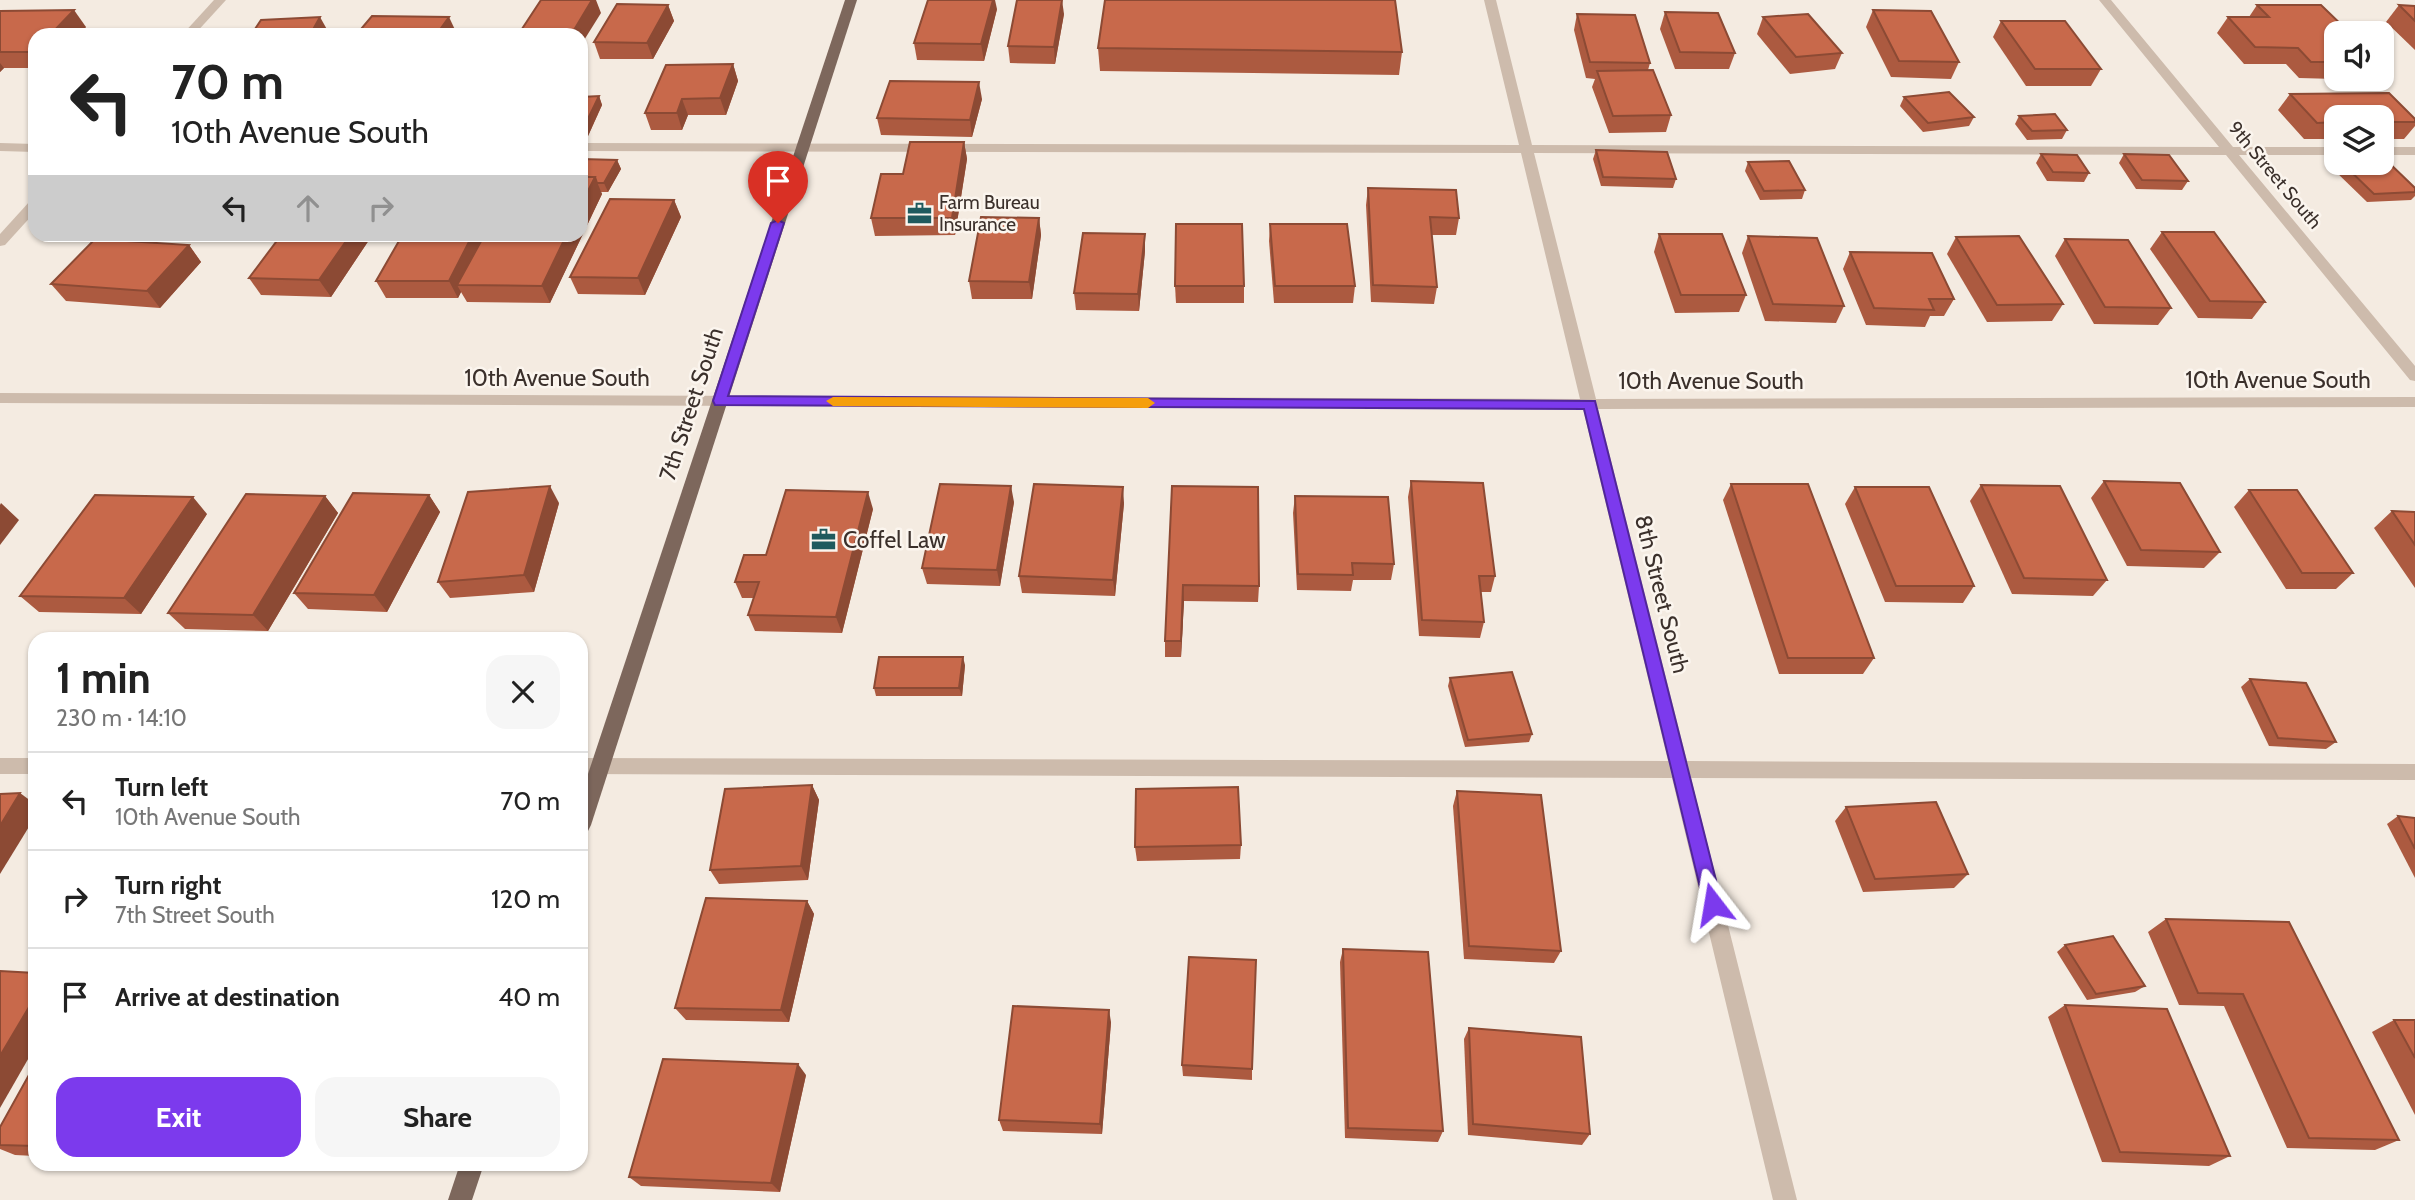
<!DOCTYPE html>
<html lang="en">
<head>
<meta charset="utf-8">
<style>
  :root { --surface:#fff; --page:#f6f6f6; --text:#222; --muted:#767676; --line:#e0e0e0; --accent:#7c3aed }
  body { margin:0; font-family:Cabin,sans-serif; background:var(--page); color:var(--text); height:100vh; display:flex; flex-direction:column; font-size:26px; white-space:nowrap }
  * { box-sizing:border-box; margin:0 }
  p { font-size:23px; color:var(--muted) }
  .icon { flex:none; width:38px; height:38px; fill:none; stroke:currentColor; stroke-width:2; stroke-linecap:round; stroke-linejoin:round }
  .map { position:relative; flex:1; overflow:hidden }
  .sheet { position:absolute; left:28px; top:632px; width:560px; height:539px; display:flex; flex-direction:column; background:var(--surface); border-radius:21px; box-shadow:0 2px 5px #0004 }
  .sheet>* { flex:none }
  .banner { position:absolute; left:28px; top:28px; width:560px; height:214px; border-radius:21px; box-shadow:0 2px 5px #0004; background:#fff; color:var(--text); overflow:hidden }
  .buttons { position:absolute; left:2324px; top:21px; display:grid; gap:14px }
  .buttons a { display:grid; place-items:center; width:70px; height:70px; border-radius:14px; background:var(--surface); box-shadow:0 2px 5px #0004; font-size:35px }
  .pin { position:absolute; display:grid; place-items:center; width:60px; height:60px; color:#fff; margin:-72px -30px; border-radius:50% 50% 50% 0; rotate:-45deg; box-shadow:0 0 7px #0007 }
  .pin .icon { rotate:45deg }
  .me { position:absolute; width:77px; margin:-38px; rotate:346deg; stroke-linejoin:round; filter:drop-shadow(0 0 5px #0008) }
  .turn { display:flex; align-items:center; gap:24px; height:147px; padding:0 28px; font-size:32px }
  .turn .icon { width:91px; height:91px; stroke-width:2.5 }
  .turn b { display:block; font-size:49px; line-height:60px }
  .lanes { display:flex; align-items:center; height:66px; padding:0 28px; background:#0003; justify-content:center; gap:35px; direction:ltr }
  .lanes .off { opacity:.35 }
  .round { display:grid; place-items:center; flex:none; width:74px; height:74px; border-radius:21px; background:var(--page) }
  .head { display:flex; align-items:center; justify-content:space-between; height:119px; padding:0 28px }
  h1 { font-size:42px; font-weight:700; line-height:52px }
  .cta { display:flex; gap:14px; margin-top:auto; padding:14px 28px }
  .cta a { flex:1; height:80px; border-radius:21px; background:var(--accent); color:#fff; font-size:28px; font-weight:700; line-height:80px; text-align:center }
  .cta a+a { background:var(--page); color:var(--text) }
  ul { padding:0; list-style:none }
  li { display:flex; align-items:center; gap:21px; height:98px; padding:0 28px; border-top:2px solid var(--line) }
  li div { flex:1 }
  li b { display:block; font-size:26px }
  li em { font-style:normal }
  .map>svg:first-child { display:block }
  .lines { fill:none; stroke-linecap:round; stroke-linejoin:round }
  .minor { fill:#cdbbac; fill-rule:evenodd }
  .major { fill:#7d675c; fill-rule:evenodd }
  .wall { fill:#ac5a40 }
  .shaded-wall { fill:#8c4a34 }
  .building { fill:#c8694b; stroke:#8c4a34; stroke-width:2 }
  .route { fill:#7c3aed; stroke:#51269a; stroke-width:2 }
  .slow { fill:#f59e0b }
  .labels { text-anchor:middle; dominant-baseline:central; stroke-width:5; stroke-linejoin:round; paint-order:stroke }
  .far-street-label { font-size:19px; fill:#3b302b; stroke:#fbf5ee }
  .far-poi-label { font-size:19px; fill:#3b302b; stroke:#fbf5ee; text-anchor:start }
  .street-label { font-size:23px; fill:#3b302b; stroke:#fbf5ee }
  .poi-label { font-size:23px; fill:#3b302b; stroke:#fbf5ee; text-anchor:start }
</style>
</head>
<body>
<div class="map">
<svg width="2415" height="1200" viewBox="0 0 2415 1200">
  <rect width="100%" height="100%" fill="#f4ebe1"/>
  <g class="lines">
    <g class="minor">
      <polygon points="214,0 226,0 194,35 182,35"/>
      <polygon points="1484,0 1496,0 1532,145 2219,147 2099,0 2111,0 2233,147 2336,147 2336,155 2239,155 2415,366 2415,381 2410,380 2226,155 1534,153 1596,399 2415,397 2415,407 1598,409 1687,761 2415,764 2415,780 1691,778 1797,1200 1773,1200 1672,778 581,774 581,758 1668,761 1583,409 0,403 0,393 1580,399 1521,153 581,151 581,143 1519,145"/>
      <polygon points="0,143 35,144 35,152 0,151"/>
      <rect x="2382" y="147" width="33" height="8"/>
      <polygon points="35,200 35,212 5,245 0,246 0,234 30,201"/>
      <rect x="0" y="758" width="35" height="16"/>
    </g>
    <g class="major">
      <polygon points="845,0 857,0 591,825 588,831 581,834 581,795"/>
      <polygon points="460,1164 484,1164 472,1200 448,1200"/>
    </g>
  </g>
  <g class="wall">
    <polygon points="668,5 674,21 653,59 600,59 594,42"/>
    <polygon points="2257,5 2336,33 2336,79 2299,78 2286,64 2244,64 2217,33 2228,17 2249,17"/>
    <polygon points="2399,5 2415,6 2415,50 2386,22"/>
    <polygon points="997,9 984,61 917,60 914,43"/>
    <polygon points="1873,10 1959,62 1951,79 1891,77 1866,27"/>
    <polygon points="0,11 86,27 78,35 35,35 35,68 4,68 0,72"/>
    <polygon points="1665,12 1735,53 1729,69 1675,69 1660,29"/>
    <polygon points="1064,14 1055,64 1010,63 1008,46"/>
    <polygon points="1577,14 1650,63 1648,70 1671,115 1666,132 1609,133 1592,87 1595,79 1586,78 1574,30"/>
    <polygon points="1763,17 1842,53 1835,69 1790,74 1757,34"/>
    <polygon points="2001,21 2101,69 2091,86 2026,86 1993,37"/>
    <polygon points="1098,48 1402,52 1399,75 1100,71"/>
    <polygon points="733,64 738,81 726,115 688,115 682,130 651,130 645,113"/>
    <polygon points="2290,94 2415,119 2415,126 2404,139 2382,139 2382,117 2336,117 2336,139 2304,139 2278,110"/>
    <polygon points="599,96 602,105 588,136 581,136 581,97"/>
    <polygon points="1904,97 1974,117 1969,126 1923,132 1900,106"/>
    <polygon points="982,99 972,137 881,135 877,118"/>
    <polygon points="2019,116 2067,130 2062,139 2027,140 2015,124"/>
    <polygon points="964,142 967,159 955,235 875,236 871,218 903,174"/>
    <polygon points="1596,150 1676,179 1673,188 1601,186 1593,159"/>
    <polygon points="2041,154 2089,173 2084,182 2047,181 2036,163"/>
    <polygon points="2124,154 2188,181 2182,190 2136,189 2119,163"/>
    <polygon points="581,159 617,160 621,169 608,192 601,192 602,194 550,303 467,302 461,292 458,298 386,298 376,281 581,234"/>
    <polygon points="1748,162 1805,190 1802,199 1760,200 1745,171"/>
    <polygon points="2337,163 2382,163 2415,192 2415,196 2411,200 2367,202 2333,169"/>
    <polygon points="1368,188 1459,218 1456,235 1432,235 1437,287 1434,304 1371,302 1366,205"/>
    <polygon points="674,200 681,217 645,295 578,294 570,277"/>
    <polygon points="1039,218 1041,235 1032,299 972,299 969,281"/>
    <polygon points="1270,224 1355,286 1353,303 1274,303 1269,241"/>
    <polygon points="2162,232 2265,302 2252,319 2198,318 2150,249"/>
    <polygon points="373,234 331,297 261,295 249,278"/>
    <polygon points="1145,234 1145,251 1139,311 1076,310 1074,293"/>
    <polygon points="1659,234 1746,295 1739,312 1675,313 1654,252"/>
    <polygon points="1748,236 1844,306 1836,323 1765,321 1742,253"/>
    <polygon points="1956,237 2063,304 2052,321 1987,322 1947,254"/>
    <polygon points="2065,239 2171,308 2158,325 2094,324 2055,256"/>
    <polygon points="189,245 201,262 160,308 66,301 51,284"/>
    <polygon points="1850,252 1954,299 1944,316 1930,316 1925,327 1866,325 1843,269"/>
    <polygon points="1175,286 1244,286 1244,303 1176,303"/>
    <polygon points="1411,481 1495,576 1491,592 1481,592 1484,622 1480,638 1419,636 1408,497"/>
    <polygon points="2104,481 2220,552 2204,568 2127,566 2091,498"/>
    <polygon points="1731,484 1874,658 1863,674 1779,674 1723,500"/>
    <polygon points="1981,485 2107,580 2093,596 2012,594 1970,501"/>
    <polygon points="1172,486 1259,586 1258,602 1184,601 1181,657 1165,657 1165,641"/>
    <polygon points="1855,487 1974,586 1963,603 1885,602 1845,504"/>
    <polygon points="2249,490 2353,573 2336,589 2286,589 2234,507"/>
    <polygon points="429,495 440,512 387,612 308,609 294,593"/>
    <polygon points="325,496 338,513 268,631 185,629 168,613"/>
    <polygon points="1295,496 1394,564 1391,580 1353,580 1351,591 1297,590 1293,513"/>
    <polygon points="1014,502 1000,586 927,584 922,568"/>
    <polygon points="559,503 534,592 450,598 438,582"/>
    <polygon points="1124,503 1115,596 1022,593 1019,576"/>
    <polygon points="873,509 842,633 755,631 748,615 754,598 742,598 735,582 766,555"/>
    <polygon points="2392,511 2415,512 2415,588 2374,528"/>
    <polygon points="207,514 141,614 39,612 20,596"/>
    <polygon points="965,665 962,696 876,696 874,688"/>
    <polygon points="1450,678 1532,734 1529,742 1465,747 1448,686"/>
    <polygon points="2250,679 2336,742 2326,749 2269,746 2241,687"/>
    <polygon points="812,785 819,800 808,880 719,884 710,870"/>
    <polygon points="1457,791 1561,951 1554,963 1464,959 1453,806"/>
    <polygon points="1846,807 1968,874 1954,888 1863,892 1835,821"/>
    <polygon points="2398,816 2415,818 2415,878 2387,824"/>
    <polygon points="1241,845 1240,859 1137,861 1135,847"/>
    <polygon points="807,901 814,914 789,1022 686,1020 675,1008"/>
    <polygon points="2166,919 2399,1140 2375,1150 2287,1148 2224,1006 2179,1005 2148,932"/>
    <polygon points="2065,945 2145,986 2135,992 2087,1000 2057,952"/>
    <polygon points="1343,949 1443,1131 1438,1142 1345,1138 1340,962"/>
    <polygon points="2065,1005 2230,1156 2209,1166 2102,1162 2048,1017"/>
    <polygon points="2394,1020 2415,1020 2415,1115 2372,1032"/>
    <polygon points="1111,1022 1102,1134 1003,1131 999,1120"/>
    <polygon points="1469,1028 1590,1134 1582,1145 1468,1135 1464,1039"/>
    <polygon points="35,1064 35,1156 15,1155 0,1149 0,1127"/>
    <polygon points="1182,1065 1252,1069 1252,1080 1183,1076"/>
    <polygon points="806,1075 780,1192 641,1186 629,1177"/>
  </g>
  <g class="shaded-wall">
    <polygon points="592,0 596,0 601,13 581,45 581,35 571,35"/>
    <polygon points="993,0 995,0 997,9 984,61 981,44"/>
    <polygon points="1062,0 1064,14 1055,64 1054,47"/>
    <polygon points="668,5 674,21 653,59 647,43"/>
    <polygon points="74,10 86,27 78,35 50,35"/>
    <polygon points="320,17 329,33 328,35 310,35"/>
    <polygon points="449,17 457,34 456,35 436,35"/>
    <polygon points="0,63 4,68 0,72"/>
    <polygon points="733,64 738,81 726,115 720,98"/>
    <polygon points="979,82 982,99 972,137 970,120"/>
    <polygon points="599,96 602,105 588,136 584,127"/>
    <polygon points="682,99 688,115 682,130 677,113"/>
    <polygon points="964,142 967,159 955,235 952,218"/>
    <polygon points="617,160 621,169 608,192 604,183"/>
    <polygon points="595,177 602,194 550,303 542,286 567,234 581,234 581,205"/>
    <polygon points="674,200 681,217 645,295 638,278"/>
    <polygon points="1039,218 1041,235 1032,299 1029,282"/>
    <polygon points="351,234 373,234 331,297 319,280"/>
    <polygon points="473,234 491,234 457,285 461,292 458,298 449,281"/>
    <polygon points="1145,234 1145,251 1139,311 1138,294"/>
    <polygon points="189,245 201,262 160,308 147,291"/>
    <polygon points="550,486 559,503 534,592 524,575"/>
    <polygon points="1011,486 1014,502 1000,586 997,570"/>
    <polygon points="1123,487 1124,503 1115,596 1113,580"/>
    <polygon points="868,492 873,509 842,633 836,617"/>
    <polygon points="429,495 440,512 387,612 374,595"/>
    <polygon points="325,496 338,513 268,631 253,615"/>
    <polygon points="193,497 207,514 141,614 124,598"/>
    <polygon points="1,503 19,520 0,545 0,505"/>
    <polygon points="1183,585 1184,601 1181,657 1181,641"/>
    <polygon points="963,657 965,665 962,696 959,688"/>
    <polygon points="812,785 819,800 808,880 801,866"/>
    <polygon points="20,793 35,804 35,817 0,874 0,826"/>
    <polygon points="807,901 814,914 789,1022 781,1010"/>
    <polygon points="35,997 35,1047 0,1108 0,1056"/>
    <polygon points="1109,1010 1111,1022 1102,1134 1100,1124"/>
    <polygon points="798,1064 806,1075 780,1192 771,1183"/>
  </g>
  <g class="building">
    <polygon points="541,0 592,0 571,35 518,35"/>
    <polygon points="928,0 993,0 981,44 914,43"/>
    <polygon points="1017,0 1062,0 1054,47 1008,46"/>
    <polygon points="1105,0 1395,0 1402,52 1098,48"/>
    <polygon points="617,4 668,5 647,43 594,42"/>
    <polygon points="2257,5 2321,5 2350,33 2336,33 2336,62 2311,62 2298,48 2255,47 2228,17 2269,17"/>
    <polygon points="2399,5 2415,6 2415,21"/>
    <polygon points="74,10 50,35 35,35 35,49 33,52 0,52 0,11"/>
    <polygon points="1873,10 1931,11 1959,62 1899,61"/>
    <polygon points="1665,12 1718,13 1735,53 1680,52"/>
    <polygon points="1577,14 1635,15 1650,63 1590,62"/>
    <polygon points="1808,14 1842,53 1796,57 1763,17"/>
    <polygon points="372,16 449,17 436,35 356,35"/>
    <polygon points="320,17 310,35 251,35 261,20"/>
    <polygon points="2001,21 2065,21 2101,69 2035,69"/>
    <polygon points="733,64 720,98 682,99 677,113 645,113 666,65"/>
    <polygon points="1653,70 1671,115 1613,116 1597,71"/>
    <polygon points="890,81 979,82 970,120 877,118"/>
    <polygon points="1949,92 1974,117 1928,123 1904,97"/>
    <polygon points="2389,93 2415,119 2415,122 2382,122 2382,117 2336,117 2336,122 2317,123 2290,94"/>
    <polygon points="599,96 584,127 581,127 581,97"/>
    <polygon points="2055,114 2067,130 2032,131 2019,116"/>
    <polygon points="910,142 964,142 952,218 871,218 881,174 903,174"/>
    <polygon points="1596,150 1667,152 1676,179 1603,177"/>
    <polygon points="2041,154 2077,155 2089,173 2053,172"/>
    <polygon points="2124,154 2169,155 2188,181 2142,180"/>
    <polygon points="2382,158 2384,158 2415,188 2415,192 2374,194 2342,163 2382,163"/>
    <polygon points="581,159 617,160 604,183 597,183 595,177 581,177"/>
    <polygon points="1789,161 1805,190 1764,191 1748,162"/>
    <polygon points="581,177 595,177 581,205"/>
    <polygon points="1368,188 1456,190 1459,218 1430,217 1437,287 1373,285"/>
    <polygon points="610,199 674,200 638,278 570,277"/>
    <polygon points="981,217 1039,218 1029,282 969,281"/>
    <polygon points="1176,224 1242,224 1244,286 1175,286"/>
    <polygon points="1270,224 1347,224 1355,286 1275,286"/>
    <polygon points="2162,232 2214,232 2265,302 2210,301"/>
    <polygon points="1083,233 1145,234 1138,294 1074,293"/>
    <polygon points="282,234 351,234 319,280 249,278"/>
    <polygon points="403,234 473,234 449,281 376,281"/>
    <polygon points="485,234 567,234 542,286 457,285"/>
    <polygon points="1659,234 1722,234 1746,295 1681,295"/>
    <polygon points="1748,236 1817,238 1844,306 1773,304"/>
    <polygon points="2019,236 2063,304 1997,305 1956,237"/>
    <polygon points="95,239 189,245 147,291 51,284"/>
    <polygon points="2065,239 2128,240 2171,308 2105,307"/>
    <polygon points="1850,252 1932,253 1954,299 1929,299 1934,310 1874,308"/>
    <polygon points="1411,481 1483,483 1495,576 1479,576 1484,622 1422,620"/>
    <polygon points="2104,481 2180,483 2220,552 2141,550"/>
    <polygon points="940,484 1011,486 997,570 922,568"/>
    <polygon points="1034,484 1123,487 1113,580 1019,576"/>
    <polygon points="1731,484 1808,484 1874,658 1788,658"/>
    <polygon points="1981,485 2060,486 2107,580 2024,578"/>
    <polygon points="550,486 524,575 438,582 468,492"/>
    <polygon points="1172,486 1258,487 1259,586 1183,585 1181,641 1165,641"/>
    <polygon points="1855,487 1929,487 1974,586 1896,586"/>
    <polygon points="786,490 868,492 836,617 748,615 759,582 735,582 744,555 766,555"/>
    <polygon points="2249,490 2297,490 2353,573 2302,573"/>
    <polygon points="353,493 429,495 374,595 294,593"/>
    <polygon points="246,494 325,496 253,615 168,613"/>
    <polygon points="95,495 193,497 124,598 20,596"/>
    <polygon points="1295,496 1388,497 1394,564 1352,563 1353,575 1298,574"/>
    <polygon points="2392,511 2415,512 2415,545"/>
    <polygon points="879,657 963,657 959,688 874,688"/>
    <polygon points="1512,672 1532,734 1468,740 1450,678"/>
    <polygon points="2250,679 2306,683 2336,742 2278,738"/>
    <polygon points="812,785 801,866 710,870 725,789"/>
    <polygon points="1238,787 1241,845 1135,847 1136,789"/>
    <polygon points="1457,791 1541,795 1561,951 1469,946"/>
    <polygon points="20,793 0,826 0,794"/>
    <polygon points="1936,802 1968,874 1875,879 1846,807"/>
    <polygon points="2398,816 2415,818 2415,849"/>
    <polygon points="706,898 807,901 781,1010 675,1008"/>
    <polygon points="2166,919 2289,922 2399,1140 2309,1138 2243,994 2198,993"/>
    <polygon points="2113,936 2145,986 2096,994 2065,945"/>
    <polygon points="1343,949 1428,952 1443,1131 1348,1128"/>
    <polygon points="1189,957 1256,960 1252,1069 1182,1065"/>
    <polygon points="0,971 35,973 35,997 0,1056"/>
    <polygon points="2065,1005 2167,1009 2230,1156 2120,1152"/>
    <polygon points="1013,1006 1109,1010 1100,1124 999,1120"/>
    <polygon points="2394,1020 2415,1020 2415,1058"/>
    <polygon points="1469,1028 1581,1037 1590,1134 1473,1124"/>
    <polygon points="663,1059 798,1064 771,1183 629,1177"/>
    <polygon points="35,1064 35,1146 0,1145 0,1127"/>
  </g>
  <polygon class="route" points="778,220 784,223 728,396 1595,401 1722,904 1720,911 1713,913 1706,911 1704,904 1584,409 715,405 713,401 771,223"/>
  <polygon class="slow" points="833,397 1148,398 1155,403 1148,408 833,406 826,401"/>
  <defs>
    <symbol id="office-bare" viewBox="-9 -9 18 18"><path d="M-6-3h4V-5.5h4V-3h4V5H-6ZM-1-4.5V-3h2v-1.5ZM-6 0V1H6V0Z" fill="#1f5a5e" stroke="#fbf5ee" stroke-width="2.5" paint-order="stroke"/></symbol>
  </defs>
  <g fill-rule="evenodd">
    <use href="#office-bare" x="902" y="196" width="35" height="35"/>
    <use href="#office-bare" x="806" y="522" width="35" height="35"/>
  </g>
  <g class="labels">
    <g class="far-street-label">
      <text transform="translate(2275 175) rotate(50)">9th Street South</text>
    </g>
    <g class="far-poi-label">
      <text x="939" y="202">Farm Bureau<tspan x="939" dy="22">Insurance</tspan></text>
    </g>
    <g class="street-label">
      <text x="557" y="378">10th Avenue South</text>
      <text x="2278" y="380">10th Avenue South</text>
      <text x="1711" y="381">10th Avenue South</text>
      <text transform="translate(691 404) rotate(-72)">7th Street South</text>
      <text transform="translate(1662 594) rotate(76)">8th Street South</text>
    </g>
    <g class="poi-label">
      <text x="843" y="540">Coffel Law</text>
    </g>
  </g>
</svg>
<div class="buttons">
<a><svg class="icon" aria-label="sound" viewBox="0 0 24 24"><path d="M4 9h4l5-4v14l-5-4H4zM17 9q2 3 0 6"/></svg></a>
<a><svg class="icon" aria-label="layers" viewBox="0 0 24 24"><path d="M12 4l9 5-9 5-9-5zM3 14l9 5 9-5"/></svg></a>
</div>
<div class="pin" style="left:778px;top:223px;background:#d93025"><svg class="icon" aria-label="arrive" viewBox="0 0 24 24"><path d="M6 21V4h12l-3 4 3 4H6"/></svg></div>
<svg class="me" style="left:1713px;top:904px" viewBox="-20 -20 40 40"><path d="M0-17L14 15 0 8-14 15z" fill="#7c3aed" stroke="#fff" stroke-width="4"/></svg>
<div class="banner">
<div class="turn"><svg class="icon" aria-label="left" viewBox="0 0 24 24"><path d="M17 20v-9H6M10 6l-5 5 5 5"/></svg><div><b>70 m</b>10th Avenue South</div></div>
<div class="lanes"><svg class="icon" aria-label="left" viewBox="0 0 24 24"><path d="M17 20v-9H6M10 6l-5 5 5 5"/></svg><svg class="icon off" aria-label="ahead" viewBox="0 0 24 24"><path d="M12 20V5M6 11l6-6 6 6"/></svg><svg class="icon off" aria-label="right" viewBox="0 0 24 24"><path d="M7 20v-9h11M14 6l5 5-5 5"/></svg></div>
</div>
<section class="sheet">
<div class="head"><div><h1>1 min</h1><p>230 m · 14:10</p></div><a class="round"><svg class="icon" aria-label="close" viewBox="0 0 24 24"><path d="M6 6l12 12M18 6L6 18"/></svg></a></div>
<ul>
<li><svg class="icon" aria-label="left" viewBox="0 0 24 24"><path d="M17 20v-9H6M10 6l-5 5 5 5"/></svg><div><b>Turn left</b><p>10th Avenue South</p></div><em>70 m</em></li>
<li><svg class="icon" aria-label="right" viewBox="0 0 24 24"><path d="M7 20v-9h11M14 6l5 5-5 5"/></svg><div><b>Turn right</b><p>7th Street South</p></div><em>120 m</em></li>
<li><svg class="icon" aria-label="arrive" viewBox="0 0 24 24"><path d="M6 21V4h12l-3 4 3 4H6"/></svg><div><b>Arrive at destination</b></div><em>40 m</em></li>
</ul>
<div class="cta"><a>Exit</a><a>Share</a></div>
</section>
</div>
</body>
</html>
